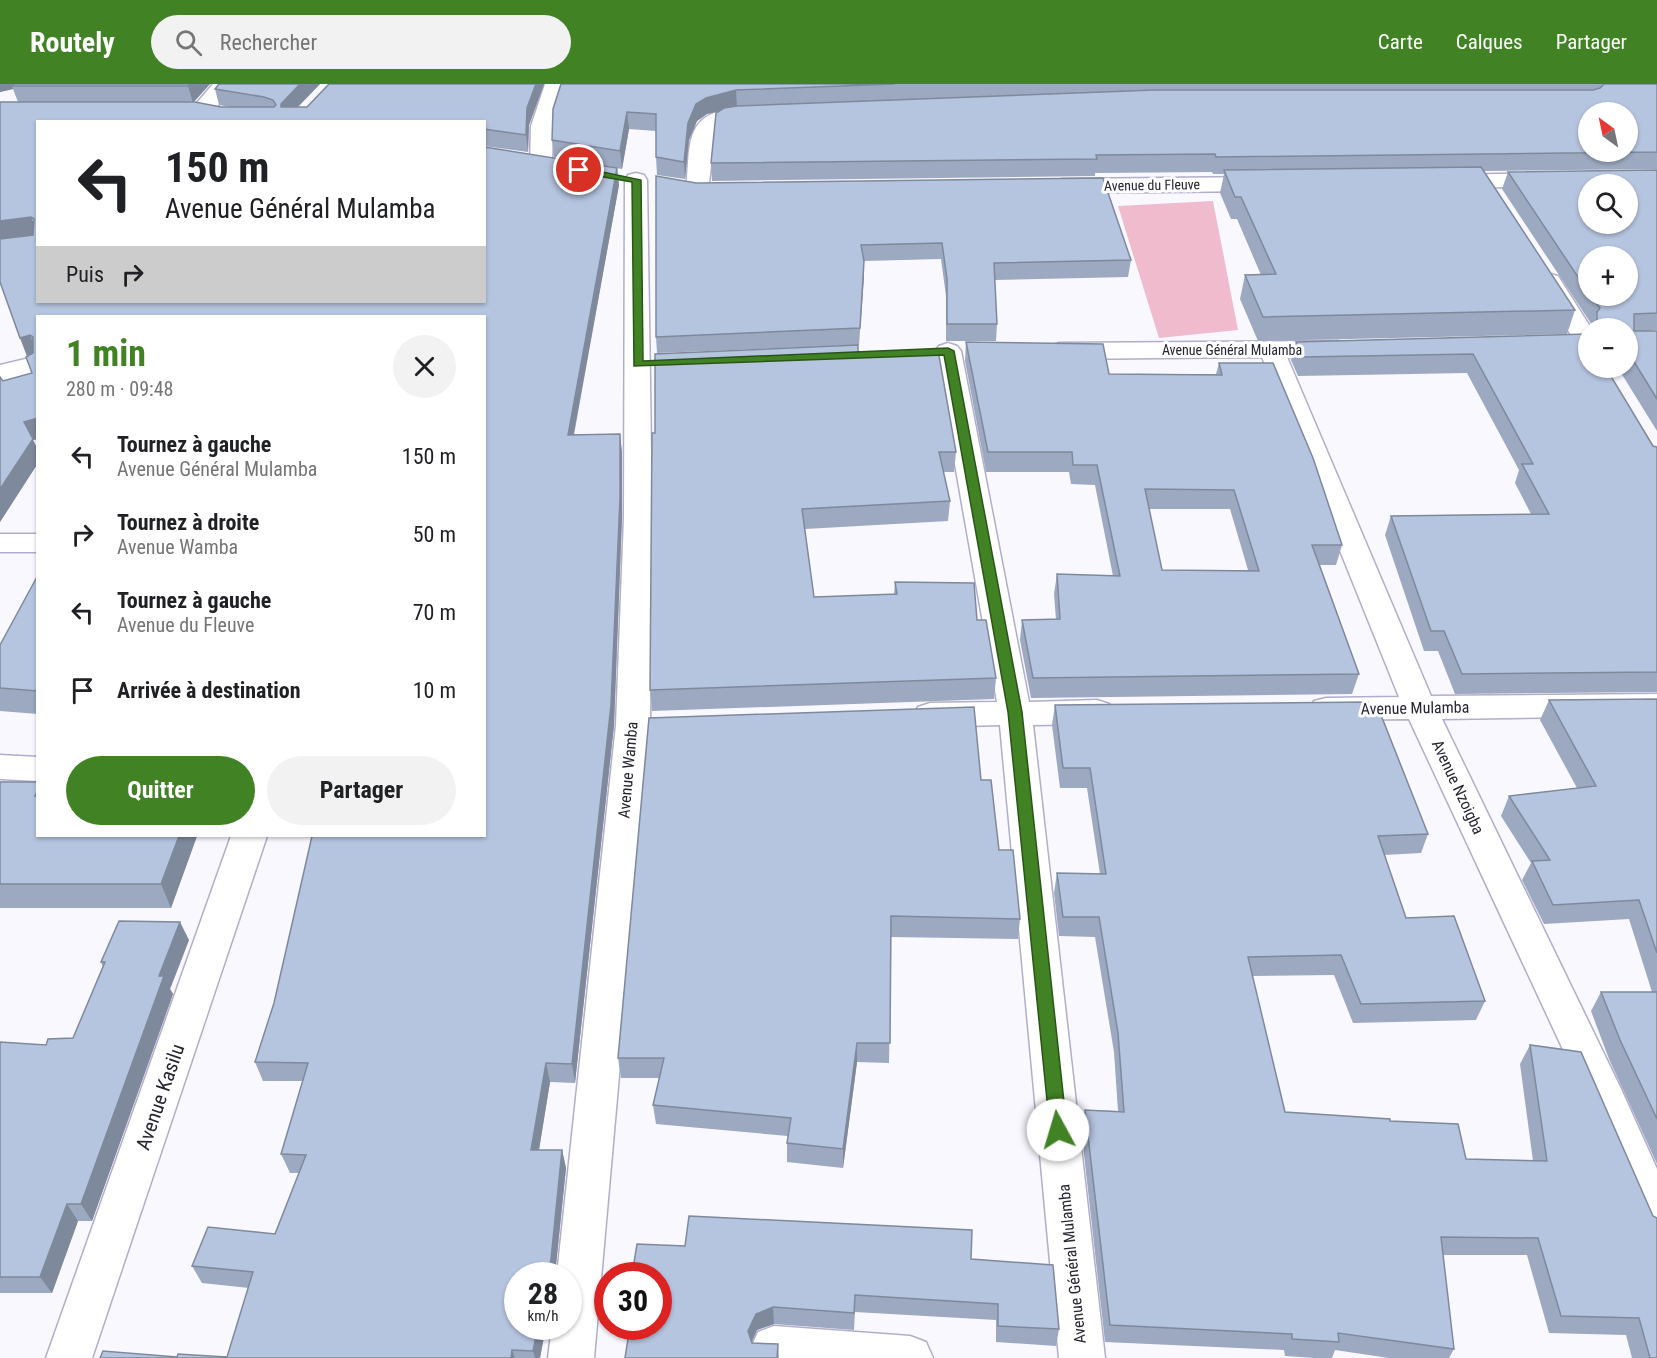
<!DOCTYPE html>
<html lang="fr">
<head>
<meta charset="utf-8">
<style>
  :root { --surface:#fff; --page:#f2f2f2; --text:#202124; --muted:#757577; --accent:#418324 }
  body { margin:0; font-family:"Roboto Condensed",sans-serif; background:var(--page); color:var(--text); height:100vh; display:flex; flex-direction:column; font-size:22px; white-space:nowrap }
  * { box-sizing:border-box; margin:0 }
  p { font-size:20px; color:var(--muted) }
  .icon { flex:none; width:33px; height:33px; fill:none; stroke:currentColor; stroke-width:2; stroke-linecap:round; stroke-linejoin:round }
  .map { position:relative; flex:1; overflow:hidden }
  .panel { position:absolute; left:36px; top:231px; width:450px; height:522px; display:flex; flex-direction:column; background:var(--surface); border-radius:0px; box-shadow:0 2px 4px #0004 }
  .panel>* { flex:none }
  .top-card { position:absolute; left:36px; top:36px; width:450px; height:183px; border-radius:0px; box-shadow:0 2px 4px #0004; background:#fff; color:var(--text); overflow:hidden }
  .needle { width:39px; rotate:327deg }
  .buttons { position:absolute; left:1578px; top:18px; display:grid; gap:12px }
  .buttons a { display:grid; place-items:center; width:60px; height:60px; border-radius:50%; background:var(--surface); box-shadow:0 2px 4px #0004; font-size:30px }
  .speed { position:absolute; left:504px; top:1178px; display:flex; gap:12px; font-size:30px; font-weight:700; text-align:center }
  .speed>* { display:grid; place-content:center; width:78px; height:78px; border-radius:50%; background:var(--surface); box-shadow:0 2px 4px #0004; line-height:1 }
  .speed small { font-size:15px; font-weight:400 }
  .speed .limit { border:9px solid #d22; background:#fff; color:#111 }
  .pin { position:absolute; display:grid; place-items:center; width:51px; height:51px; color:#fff; margin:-26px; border:3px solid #fff; border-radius:50%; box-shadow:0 2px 6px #0007 }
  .me { position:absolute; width:66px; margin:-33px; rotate:354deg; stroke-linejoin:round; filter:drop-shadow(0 0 4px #0008) }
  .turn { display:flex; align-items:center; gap:21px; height:126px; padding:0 30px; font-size:27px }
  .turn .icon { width:78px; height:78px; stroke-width:2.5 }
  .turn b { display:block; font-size:42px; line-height:51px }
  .then { display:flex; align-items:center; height:57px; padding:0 30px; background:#0003; gap:12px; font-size:22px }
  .round { display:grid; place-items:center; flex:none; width:63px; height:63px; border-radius:32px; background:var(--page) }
  .overview { display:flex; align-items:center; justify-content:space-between; height:102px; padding:0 30px }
  h1 { font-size:36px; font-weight:700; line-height:45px; color:var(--accent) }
  .primary-button { display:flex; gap:12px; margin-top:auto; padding:12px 30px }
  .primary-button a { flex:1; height:69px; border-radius:36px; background:var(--accent); color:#fff; font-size:24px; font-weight:700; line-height:69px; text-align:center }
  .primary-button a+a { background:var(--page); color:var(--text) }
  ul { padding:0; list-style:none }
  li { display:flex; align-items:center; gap:18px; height:78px; padding:0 30px }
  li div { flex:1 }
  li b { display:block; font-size:22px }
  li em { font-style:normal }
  header { display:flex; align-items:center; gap:36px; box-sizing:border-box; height:84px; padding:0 30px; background:var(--accent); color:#fff }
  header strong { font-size:28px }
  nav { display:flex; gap:33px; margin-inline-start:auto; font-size:21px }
  .search { width:420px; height:54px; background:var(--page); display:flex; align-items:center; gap:15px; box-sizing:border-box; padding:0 21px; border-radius:33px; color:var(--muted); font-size:22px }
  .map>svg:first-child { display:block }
  .green { fill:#efbbcd }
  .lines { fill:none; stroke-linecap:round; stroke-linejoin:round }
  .street-casing { stroke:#b2adca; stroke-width:3 }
  .street { fill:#fff; fill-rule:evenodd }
  .wall { fill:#9ca9c0; fill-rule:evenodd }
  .shaded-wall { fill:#7f899c }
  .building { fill:#b5c4df; stroke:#7f899c; stroke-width:1.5; fill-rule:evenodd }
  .route { fill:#418324; stroke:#2a5517; stroke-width:1.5 }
  .labels { text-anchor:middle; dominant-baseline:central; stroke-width:6; stroke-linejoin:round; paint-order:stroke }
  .far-street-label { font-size:14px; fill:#272530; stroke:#fff }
  .street-label { font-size:16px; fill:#272530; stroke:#fff }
  .near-street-label { font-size:20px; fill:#272530; stroke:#fff }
</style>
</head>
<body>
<header>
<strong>Routely</strong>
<div class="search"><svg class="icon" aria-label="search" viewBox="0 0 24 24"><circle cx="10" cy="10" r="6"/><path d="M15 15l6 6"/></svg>Rechercher</div>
<nav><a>Carte</a><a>Calques</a><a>Partager</a></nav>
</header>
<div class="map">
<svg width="1657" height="1274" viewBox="0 0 1657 1274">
  <rect width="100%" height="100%" fill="#f9f8ff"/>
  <polygon class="green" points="1213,117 1238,246 1159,254 1118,122"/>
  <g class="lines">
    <defs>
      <g id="street">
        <path d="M213,0h21c-9,14 -23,36 -41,31l-3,-4z"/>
        <polygon points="545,0 565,0 553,42 552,79 549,84 541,86 533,84 530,79 531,42"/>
        <path d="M738,24l30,2 3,4 -3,4c-17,5 -36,-1 -52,10l-8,62 -3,5 -8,2 -8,-2 -3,-5c5,-45 -4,-77 52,-82z"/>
        <polygon points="636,89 644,91 647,96 652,433 650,641 594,1274 548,1274 552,1242 568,1242 568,1191 557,1191 616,641 624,433 625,96 628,91"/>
        <polygon points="1550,89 1558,91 1561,96 1558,101 1446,105 1438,103 1435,98 1438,93 1446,91"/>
        <polygon points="1265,93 1273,95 1276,100 1273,105 1265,107 1062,109 1054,107 1051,102 1054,97 1062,95"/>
        <polygon points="1549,190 1558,192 1591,244 1588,244 1588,267 1579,264 1537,197 1540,192"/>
        <polygon points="1338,257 1347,260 1351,265 1347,270 1338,273 1287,273 1431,612 1657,610 1657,632 1442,635 1621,1005 1657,1085 1657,1155 1642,1149 1587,1017 1409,635 1326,636 1314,633 1310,625 1314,617 1326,614 1399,613 1262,273 1059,275 1050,272 1046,267 1050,262 1059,259"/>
        <polygon points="948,259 957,262 961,267 1029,618 1097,616 1109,620 1113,628 1109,636 1097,640 1033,641 1105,1274 1059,1274 1000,641 930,643 918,639 914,631 918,623 930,619 997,618 935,267 939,262"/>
        <polygon points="38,272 38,288 0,297 0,281"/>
        <rect x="0" y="450" width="38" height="18"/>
        <polygon points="0,671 38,673 38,697 0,695"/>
        <polygon points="231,752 267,752 92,1274 46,1274"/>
        <polygon points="774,1242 910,1252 926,1258 933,1274 755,1274 751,1264 758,1248"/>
      </g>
    </defs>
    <use href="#street" class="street-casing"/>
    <use href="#street" class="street"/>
  </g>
  <g class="wall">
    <polygon points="0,0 210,0 193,18 221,23 230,23 219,21 215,5 219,0 320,0 298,23 307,23 329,0 544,0 529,41 528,68 484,62 484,38 38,38 38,218 484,218 484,63 617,84 619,101 574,351 620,350 622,369 622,433 614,641 575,999 550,998 539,1066 562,1066 566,1084 555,1191 518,1191 518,1242 546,1242 540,1274 100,1274 103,1267 177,1273 178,1270 227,1273 249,1204 202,1199 192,1182 208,1143 275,1150 299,1089 290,1089 281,1070 303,997 263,997 255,978 274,919 312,752 484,752 484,232 38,232 38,355 33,356 38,366 38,379 0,438 0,293 3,297 32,289 26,273 27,272 0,198 0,18 18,18 13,5 0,8"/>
    <polygon points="561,0 1657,0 1657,85 1484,87 1575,226 1567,250 1258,257 1240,215 1245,191 1261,191 1237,135 1231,135 1220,109 1224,90 1213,90 1212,88 1095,89 1095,92 712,97 711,79 720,27 707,30 697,37 689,56 685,95 657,91 656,73 656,47 629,45 622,85 554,73 552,56"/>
    <path d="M1657,86v160l-9,1h9v100l-39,-63h10v-40h-37l1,-3 -90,-136 6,-17zM1588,172l40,40h-40z"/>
    <polygon points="656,92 1131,176 1128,193 995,196 997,240 996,257 946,257 946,212 941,175 864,177 859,261 657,269 656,253"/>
    <polygon points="1588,250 1588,284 1653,362 1657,363 1657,608 1455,610 1438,567 1424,567 1385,451 1391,432 1531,430 1515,399 1519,386 1467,289 1298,292 1291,276 1296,258"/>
    <path d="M966,258l143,32h107l3,-11 123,182 -6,20h-16l39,109 -7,20 -321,4 -11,-58 2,-20h34l-2,-26 3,-20 56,2 -18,-91 -24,-1 -2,-12h-83l-21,-111zM1149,425h81l18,61h-86z"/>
    <polygon points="858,269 956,368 954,388 943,388 950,417 948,437 805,445 814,513 894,510 895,498 977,536 996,594 994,615 652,627 650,606 655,349"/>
    <polygon points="38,491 38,630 0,627 0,561"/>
    <polygon points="1657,615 1657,1080 1609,975 1591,927 1601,908 1652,908 1629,835 1544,840 1522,796 1531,779 1501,732 1509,712 1577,704 1540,636 1549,616"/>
    <polygon points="1055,621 1371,626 1428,750 1421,769 1384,771 1406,834 1485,917 1476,936 1353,939 1334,891 1252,892 1285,1028 1390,1037 1466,1075 1533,1077 1520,980 1530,961 1653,1132 1657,1274 1632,1274 1626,1251 1549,1249 1527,1171 1443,1171 1454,1265 1449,1274 1389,1274 1335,1266 1332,1274 1315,1274 1285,1272 1284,1266 1105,1258 1081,1044 1085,1026 1118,1027 1114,968 1095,853 1059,852 1054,809 1057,789 1100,790 1087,704 1060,704 1052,641"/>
    <polygon points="981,696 999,766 1020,835 1018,855 891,853 889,979 857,978 843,1084 787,1078 787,1059 788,1052 656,1040 653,1021 659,994 621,994 618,974"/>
    <polygon points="0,698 38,752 197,752 171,824 0,824"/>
    <polygon points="189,856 170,905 173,910 92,1137 78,1137 52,1209 0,1209 0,958 46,961 73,954 103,883 101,878"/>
    <polygon points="971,1175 1059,1245 1056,1262 996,1258 996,1236 855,1228 854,1246 774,1240 757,1246 752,1259 778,1260 779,1274 625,1274 628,1252 626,1242 658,1242"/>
  </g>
  <g class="shaded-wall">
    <polygon points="0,0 33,0 12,2 13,5 0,8"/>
    <polygon points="190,0 210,0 193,19 188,2"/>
    <polygon points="300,0 320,0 285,36 281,20"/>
    <polygon points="536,0 544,0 529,41 528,68 526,51 527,24"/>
    <polygon points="736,6 737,23 707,30 697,37 689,56 685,95 684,78 688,39 696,20 706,14"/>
    <polygon points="627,28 629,45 622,85 620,67"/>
    <polygon points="617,84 619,101 570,370 568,351"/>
    <polygon points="31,133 38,151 0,156 0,137"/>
    <polygon points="864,177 864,193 859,261 860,244"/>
    <polygon points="30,251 37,270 27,272 20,254"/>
    <polygon points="38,334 38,355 33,356 38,366 38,379 0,438 0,405 24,338"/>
    <polygon points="620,350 622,369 622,433 614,641 575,999 572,980"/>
    <polygon points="179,752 197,752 171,824 161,800"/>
    <polygon points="180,838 189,856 170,905 173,910 92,1137 81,1120 159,892"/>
    <polygon points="857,959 857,978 843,1084 843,1065"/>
    <polygon points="546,979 550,998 536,1084 531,1066"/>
    <polygon points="562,1066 566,1084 555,1191 548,1191"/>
    <polygon points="67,1120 78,1137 52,1209 40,1193"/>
    <polygon points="773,1223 774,1240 757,1246 749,1263 748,1247 756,1230"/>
    <polygon points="538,1242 546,1242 540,1274 535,1274 533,1267"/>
    <polygon points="512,1266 515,1274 511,1274"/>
  </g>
  <g class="building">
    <polygon points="14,0 190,0 188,2 12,2"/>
    <polygon points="219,0 300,0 281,20 281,23 307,23 329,0 536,0 527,24 526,51 484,45 484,38 38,38 38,218 484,218 484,63 617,84 568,351 620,350 620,414 611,621 572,980 546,979 531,1066 562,1066 551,1175 548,1191 518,1191 518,1242 538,1242 533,1267 512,1266 511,1274 100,1274 103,1267 177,1273 178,1270 227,1273 253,1188 192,1182 208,1143 275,1150 306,1071 281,1070 308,979 255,978 274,919 312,752 484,752 484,232 38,232 38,334 24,338 33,355 0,405 0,293 3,297 32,289 26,273 33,269 33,253 30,251 20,254 0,198 0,155 33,151 34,135 31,133 0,137 0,18 195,18 221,23 274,23 276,21 273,16 264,13 215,5"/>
    <polygon points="561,0 894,0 736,6 706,14 696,20 688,39 684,78 656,73 656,30 627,28 620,67 552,56 553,25"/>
    <path d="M1604,0h53v68l-441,5 -1,-3 -119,1 1,4 -386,4 5,-50 8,-5 13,-2 418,-16h438l7,-2zM1588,28h40v40h-40z"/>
    <polygon points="1481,83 1575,226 1263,233 1245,191 1276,190 1241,113 1235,113 1224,86"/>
    <path d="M1657,86v143l-23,1v17h23v68l-29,-47v-24h-31v-16l3,-4 -9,-12h37v-40h-40v36l-80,-120zM1588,100h40v40h-40z"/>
    <polygon points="656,92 696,99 1103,94 1131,176 994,179 997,240 947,240 947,195 942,159 861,161 864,177 860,244 656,253"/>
    <polygon points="1588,250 1588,284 1606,284 1653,362 1657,363 1657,588 1462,590 1444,547 1431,547 1391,432 1549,430 1522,380 1533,380 1473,270 1302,273 1296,258"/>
    <path d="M966,258l137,2 6,30 113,1 -3,-12h54l40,95 29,87h-30l47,129 -326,4 -11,-58 38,-1 -3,-45 63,2 -23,-111h-24l-1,-13h-84zM1145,405l89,1 25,81 -97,-1z"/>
    <polygon points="858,261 858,269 938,266 956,368 939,368 950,417 802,425 814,513 897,510 895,498 974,499 977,536 986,536 996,594 650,606 652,349 655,349 655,270"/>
    <polygon points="38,491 38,607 0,604 0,561"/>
    <polygon points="1657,615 1657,869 1639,816 1553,821 1532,777 1550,776 1509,712 1596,702 1549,616"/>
    <polygon points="1368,618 1371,626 1379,626 1428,750 1378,752 1406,834 1454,832 1485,917 1361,920 1341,871 1248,873 1285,1028 1390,1035 1390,1037 1458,1040 1466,1075 1547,1077 1530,961 1581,968 1653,1132 1657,1134 1657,1274 1650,1274 1639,1234 1561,1232 1538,1154 1441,1153 1454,1265 1338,1249 1339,1258 1292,1255 1292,1250 1110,1241 1085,1026 1124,1028 1118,949 1099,833 1063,833 1057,789 1106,790 1090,684 1063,684 1055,621"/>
    <polygon points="974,623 981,696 991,696 999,766 1013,766 1020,835 891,832 890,959 857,959 843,1065 787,1059 791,1034 653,1021 664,974 618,974 649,634"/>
    <polygon points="0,698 38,698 38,706 35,712 38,712 38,752 179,752 161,800 0,800"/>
    <polygon points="119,837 180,838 159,892 164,892 81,1120 67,1120 40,1193 0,1193 0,958 46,961 48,955 73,954 105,878 101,878"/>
    <polygon points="1601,908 1657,908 1657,1035 1620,956"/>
    <polygon points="689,1132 972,1146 971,1175 1053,1181 1059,1245 998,1242 998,1220 855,1211 854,1229 773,1223 756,1230 748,1247 752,1259 778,1260 777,1274 625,1274 630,1242 658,1242 658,1191 632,1191 637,1160 685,1162"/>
  </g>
  <polygon class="route" points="579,83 641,96 643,277 948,264 954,267 1022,628 1067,1046 1064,1051 1058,1053 1052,1051 1050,1046 1008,628 944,271 634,282 632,98 576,88 576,84"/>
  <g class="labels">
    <g class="far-street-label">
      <text transform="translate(1152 101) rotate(-1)">Avenue du Fleuve</text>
      <text x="1232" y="266">Avenue Général Mulamba</text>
    </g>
    <g class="street-label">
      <text transform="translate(1415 624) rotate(-1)">Avenue Mulamba</text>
      <text transform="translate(628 686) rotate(-85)">Avenue Wamba</text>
      <text transform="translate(1458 703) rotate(65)">Avenue Nzoigba</text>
      <text transform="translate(1072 1180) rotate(-96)">Avenue Général Mulamba</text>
    </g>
    <g class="near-street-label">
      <text transform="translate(160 1013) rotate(-71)">Avenue Kasilu</text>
    </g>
  </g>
</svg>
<div class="buttons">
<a><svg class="needle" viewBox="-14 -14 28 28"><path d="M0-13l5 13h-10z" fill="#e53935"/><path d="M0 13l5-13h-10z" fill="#757577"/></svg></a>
<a><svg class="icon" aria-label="search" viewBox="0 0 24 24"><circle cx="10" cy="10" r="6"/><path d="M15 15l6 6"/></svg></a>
<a>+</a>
<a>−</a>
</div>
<div class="speed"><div>28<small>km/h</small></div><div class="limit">30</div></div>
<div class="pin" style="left:579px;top:86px;background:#d93025"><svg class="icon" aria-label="arrive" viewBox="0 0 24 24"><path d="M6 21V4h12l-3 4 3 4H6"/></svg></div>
<svg class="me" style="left:1058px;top:1046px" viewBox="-20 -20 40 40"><circle r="19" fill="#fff"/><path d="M0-13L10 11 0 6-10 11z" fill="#418324"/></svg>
<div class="top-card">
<div class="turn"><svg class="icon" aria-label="left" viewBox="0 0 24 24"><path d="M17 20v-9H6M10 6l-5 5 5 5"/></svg><div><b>150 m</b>Avenue Général Mulamba</div></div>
<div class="then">Puis<svg class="icon" aria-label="right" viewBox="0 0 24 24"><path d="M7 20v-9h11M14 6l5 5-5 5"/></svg></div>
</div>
<section class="panel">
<div class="overview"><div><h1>1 min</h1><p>280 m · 09:48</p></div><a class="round"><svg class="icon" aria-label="close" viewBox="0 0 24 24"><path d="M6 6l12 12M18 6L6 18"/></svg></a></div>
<ul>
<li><svg class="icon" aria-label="left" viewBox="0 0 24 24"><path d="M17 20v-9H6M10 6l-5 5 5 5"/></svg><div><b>Tournez à gauche</b><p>Avenue Général Mulamba</p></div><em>150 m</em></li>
<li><svg class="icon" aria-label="right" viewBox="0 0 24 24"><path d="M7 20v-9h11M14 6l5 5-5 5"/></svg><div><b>Tournez à droite</b><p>Avenue Wamba</p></div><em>50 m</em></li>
<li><svg class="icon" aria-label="left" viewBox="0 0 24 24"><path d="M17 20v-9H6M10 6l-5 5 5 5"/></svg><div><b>Tournez à gauche</b><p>Avenue du Fleuve</p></div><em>70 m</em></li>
<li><svg class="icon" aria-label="arrive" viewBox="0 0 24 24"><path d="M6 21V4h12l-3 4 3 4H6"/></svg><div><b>Arrivée à destination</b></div><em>10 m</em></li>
</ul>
<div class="primary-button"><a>Quitter</a><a>Partager</a></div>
</section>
</div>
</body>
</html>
